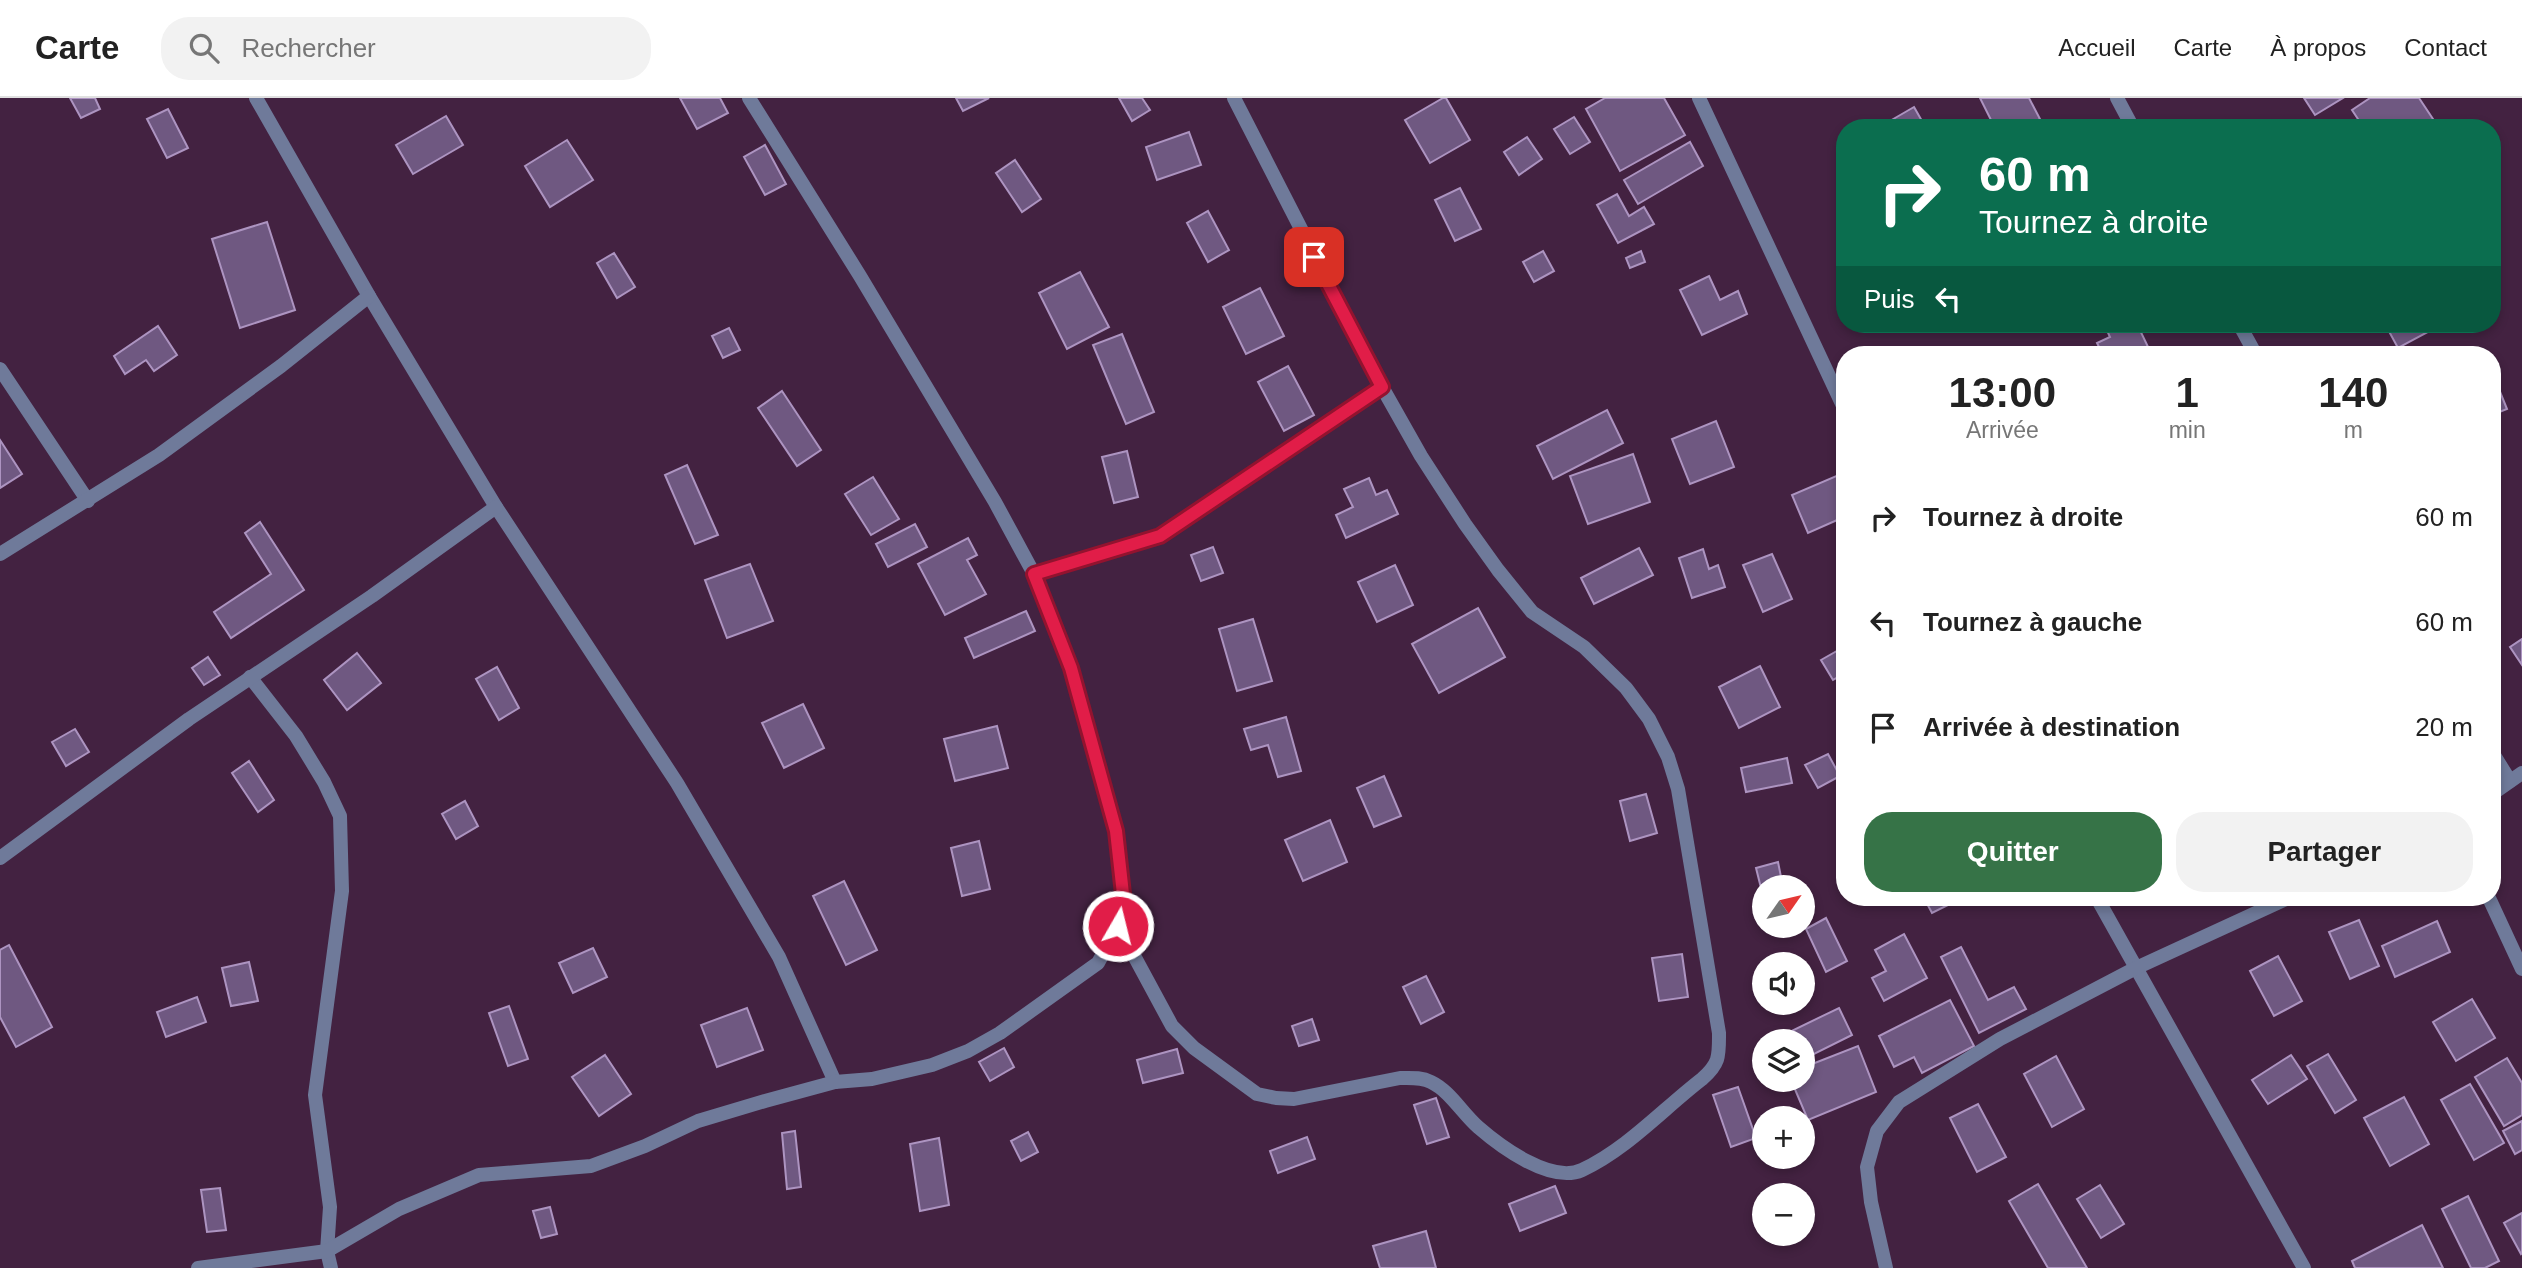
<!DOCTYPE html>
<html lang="fr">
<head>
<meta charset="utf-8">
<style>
  :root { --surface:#fff; --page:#f2f2f2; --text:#222; --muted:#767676; --line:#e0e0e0; --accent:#367347 }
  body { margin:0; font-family:Helvetica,sans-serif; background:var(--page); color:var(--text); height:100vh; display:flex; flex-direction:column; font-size:26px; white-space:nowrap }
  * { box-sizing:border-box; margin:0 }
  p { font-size:23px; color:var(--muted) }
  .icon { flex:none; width:38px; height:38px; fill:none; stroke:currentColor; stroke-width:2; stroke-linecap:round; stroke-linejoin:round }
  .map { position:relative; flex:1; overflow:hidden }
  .sheet { position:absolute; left:1836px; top:248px; width:665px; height:560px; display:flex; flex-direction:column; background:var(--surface); border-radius:28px; box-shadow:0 4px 10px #0003 }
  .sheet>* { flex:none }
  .guide { position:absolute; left:1836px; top:21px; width:665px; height:214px; border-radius:28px; box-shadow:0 4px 10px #0003; background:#0b6e4f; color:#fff; overflow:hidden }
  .needle { width:46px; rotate:56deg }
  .tools { position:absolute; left:1752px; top:777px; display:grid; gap:14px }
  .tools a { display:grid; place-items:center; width:63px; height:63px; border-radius:50%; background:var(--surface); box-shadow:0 4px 10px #0003; font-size:35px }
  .pin { position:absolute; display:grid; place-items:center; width:60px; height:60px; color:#fff; margin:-30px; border-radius:14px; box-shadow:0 4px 10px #0006 }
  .me { position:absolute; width:77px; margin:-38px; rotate:8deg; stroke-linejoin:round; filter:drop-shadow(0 0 5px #0008) }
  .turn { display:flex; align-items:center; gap:24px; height:147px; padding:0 28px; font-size:32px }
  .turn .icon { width:91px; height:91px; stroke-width:2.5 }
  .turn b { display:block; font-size:49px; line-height:60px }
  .then { display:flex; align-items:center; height:66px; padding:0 28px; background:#0003; gap:14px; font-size:26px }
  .eta { display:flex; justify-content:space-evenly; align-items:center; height:119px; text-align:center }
  .eta b { font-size:42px; font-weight:700; line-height:49px }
  .button { display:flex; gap:14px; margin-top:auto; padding:14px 28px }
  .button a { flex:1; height:80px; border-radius:28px; background:var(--accent); color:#fff; font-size:28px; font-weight:700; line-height:80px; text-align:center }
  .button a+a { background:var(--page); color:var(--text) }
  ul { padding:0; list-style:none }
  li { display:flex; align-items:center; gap:21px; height:105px; padding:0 28px }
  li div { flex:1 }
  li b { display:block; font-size:26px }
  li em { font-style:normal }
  header { display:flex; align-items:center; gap:42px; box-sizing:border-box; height:98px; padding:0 35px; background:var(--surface); border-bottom:2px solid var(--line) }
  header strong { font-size:33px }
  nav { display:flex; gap:38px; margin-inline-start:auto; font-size:24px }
  .search { width:490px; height:63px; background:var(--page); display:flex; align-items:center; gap:18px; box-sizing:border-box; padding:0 24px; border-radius:28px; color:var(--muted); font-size:26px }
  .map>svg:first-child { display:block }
  .building { fill:#6f5881; stroke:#ad94c1; stroke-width:2 }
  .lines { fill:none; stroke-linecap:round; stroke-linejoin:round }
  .street { stroke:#6f7a9a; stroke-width:14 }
  .route-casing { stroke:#92132f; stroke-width:18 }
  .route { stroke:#e11d48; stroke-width:12 }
</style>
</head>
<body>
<header>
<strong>Carte</strong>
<div class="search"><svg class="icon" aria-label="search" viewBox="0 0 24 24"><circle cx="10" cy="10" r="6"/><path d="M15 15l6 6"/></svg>Rechercher</div>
<nav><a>Accueil</a><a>Carte</a><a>À propos</a><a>Contact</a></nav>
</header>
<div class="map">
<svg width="2522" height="1170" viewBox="0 0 2522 1170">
  <rect width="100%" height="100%" fill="#432241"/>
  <g class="building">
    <polygon points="70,0 95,0 100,11 81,20"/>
    <polygon points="680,0 720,0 728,15 697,31"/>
    <polygon points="956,0 989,0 963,13"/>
    <polygon points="1119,0 1142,0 1150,12 1132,23"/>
    <polygon points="1443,0 1446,0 1470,42 1430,65 1405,22"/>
    <polygon points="1605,0 1664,0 1685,37 1620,73 1586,11"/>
    <polygon points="1980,0 2029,0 2040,21 2022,30 1995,30"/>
    <polygon points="2304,0 2343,0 2315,17"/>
    <polygon points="2370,0 2419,0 2439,30 2364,30 2352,12"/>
    <polygon points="1914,9 1926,30 1885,30 1883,27"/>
    <polygon points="168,11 188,50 167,60 147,21"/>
    <polygon points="446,18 463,47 413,76 396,47"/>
    <polygon points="1574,19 1590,44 1570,56 1554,31"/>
    <polygon points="1189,34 1201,67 1157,82 1146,49"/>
    <polygon points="1527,39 1542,61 1519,77 1504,54"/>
    <polygon points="567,42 593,82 550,109 525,68"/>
    <polygon points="1690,44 1703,68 1638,106 1624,82"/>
    <polygon points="765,47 786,86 765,97 744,59"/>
    <polygon points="1015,62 1041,101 1022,114 996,75"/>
    <polygon points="1460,90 1481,131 1455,143 1435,102"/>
    <polygon points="1617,96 1629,118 1644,109 1654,126 1618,145 1597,107"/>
    <polygon points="1208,113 1229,152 1208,164 1187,125"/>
    <polygon points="267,124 295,212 240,230 212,141"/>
    <polygon points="1543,153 1554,173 1534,184 1523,164"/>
    <polygon points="1641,153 1645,164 1630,170 1626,160"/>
    <polygon points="614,155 635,189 617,200 597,165"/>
    <polygon points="1080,174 1109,229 1067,251 1039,195"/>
    <polygon points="1709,178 1720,202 1738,193 1747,216 1702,237 1680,192"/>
    <polygon points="1260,190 1284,238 1246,256 1223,209"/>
    <polygon points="2104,226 2137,226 2150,253 2142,257 2103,257 2097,245 2110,239"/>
    <polygon points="2385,226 2441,226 2441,227 2398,250"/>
    <polygon points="158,228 177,257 154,273 146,262 125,276 114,258"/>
    <polygon points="729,230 740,252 723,260 712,238"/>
    <polygon points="1122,236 1154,314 1126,326 1093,247"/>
    <polygon points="1288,268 1314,317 1284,333 1258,284"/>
    <polygon points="2492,274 2507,311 2492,317"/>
    <polygon points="782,293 821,352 797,368 758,310"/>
    <polygon points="1607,312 1623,345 1553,381 1537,348"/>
    <polygon points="1716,323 1734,369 1690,386 1672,341"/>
    <polygon points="0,342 22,376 0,390"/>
    <polygon points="1127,353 1138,399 1114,405 1102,359"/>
    <polygon points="1633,356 1650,404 1588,426 1570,378"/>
    <polygon points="687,367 718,437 695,446 665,377"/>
    <polygon points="1841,376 1844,385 1844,419 1808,435 1792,397"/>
    <polygon points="873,379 899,421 871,437 845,396"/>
    <polygon points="1369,380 1376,397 1387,392 1398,416 1346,440 1336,417 1353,409 1344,391"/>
    <polygon points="260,424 304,492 231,540 214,514 271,476 245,435"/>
    <polygon points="915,426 927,449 888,469 876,446"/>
    <polygon points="968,440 977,457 967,462 986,496 945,517 918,466"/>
    <polygon points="1213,449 1223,475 1201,483 1191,457"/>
    <polygon points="1639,450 1653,477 1594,506 1581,480"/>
    <polygon points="1703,451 1709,471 1718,467 1725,489 1692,500 1679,460"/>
    <polygon points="1772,456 1792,501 1763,514 1743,467"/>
    <polygon points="750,466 773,523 727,540 705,482"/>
    <polygon points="1395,467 1413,507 1377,524 1358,484"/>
    <polygon points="1478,510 1505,559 1439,595 1412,546"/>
    <polygon points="1026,513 1035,533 974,560 965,540"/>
    <polygon points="1253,521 1272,583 1237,593 1219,531"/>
    <polygon points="2522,541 2522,567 2510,549"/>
    <polygon points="1844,549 1844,576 1833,582 1821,562"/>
    <polygon points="357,555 381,585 347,612 324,582"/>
    <polygon points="208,559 220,577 204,587 192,570"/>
    <polygon points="1760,568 1780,609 1739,630 1719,589"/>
    <polygon points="497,569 519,610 499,622 476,581"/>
    <polygon points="803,606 824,650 784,670 762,625"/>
    <polygon points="1286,619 1301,673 1278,679 1268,647 1251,652 1244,631"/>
    <polygon points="997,628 1008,670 955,683 944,641"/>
    <polygon points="75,631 89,654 66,668 52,644"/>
    <polygon points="1828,656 1840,678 1818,690 1805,667"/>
    <polygon points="1787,660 1792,685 1746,694 1741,670"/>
    <polygon points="249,663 274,702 258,714 232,675"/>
    <polygon points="1384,678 1401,718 1374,729 1357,690"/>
    <polygon points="1646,696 1657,735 1630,743 1620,703"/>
    <polygon points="465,703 478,728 456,741 442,716"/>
    <polygon points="1330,722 1347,764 1303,783 1285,742"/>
    <polygon points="979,743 990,791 962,798 951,750"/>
    <polygon points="1778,764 1783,789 1764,789 1764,794 1762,794 1756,770"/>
    <polygon points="844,783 877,852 846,867 813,798"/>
    <polygon points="1924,800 1962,800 1932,815"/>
    <polygon points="1826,820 1847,863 1826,874 1806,831"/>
    <polygon points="2359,822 2379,868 2350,881 2329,834"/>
    <polygon points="2437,823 2450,854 2395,879 2382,848"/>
    <polygon points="1904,836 1927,880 1884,903 1872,880 1886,873 1875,852"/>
    <polygon points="9,847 52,929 16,949 0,919 0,852"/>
    <polygon points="1961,849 1988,902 2014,889 2026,911 1979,935 1941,859"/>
    <polygon points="593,850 607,879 573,895 559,865"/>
    <polygon points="1682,856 1688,899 1659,903 1652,860"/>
    <polygon points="2278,858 2302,903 2274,918 2250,873"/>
    <polygon points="249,864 258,903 231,908 222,870"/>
    <polygon points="1426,878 1444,914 1421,926 1403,889"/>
    <polygon points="197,899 206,924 166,939 157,914"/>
    <polygon points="2472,901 2495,940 2456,963 2433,924"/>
    <polygon points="1950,902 1974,948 1922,975 1914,959 1894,969 1879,938"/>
    <polygon points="509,908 528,961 508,968 489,915"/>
    <polygon points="747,910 763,952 717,969 701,927"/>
    <polygon points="1839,910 1852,937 1802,962 1802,943 1776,943 1775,941"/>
    <polygon points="1312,921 1319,942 1299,948 1292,928"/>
    <polygon points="1858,948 1876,994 1808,1022 1791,982 1802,982 1802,970"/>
    <polygon points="1004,950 1014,969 990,983 979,964"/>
    <polygon points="1177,951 1183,975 1143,985 1137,962"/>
    <polygon points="2328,956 2356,1002 2335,1015 2307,968"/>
    <polygon points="605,957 631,996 599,1018 572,979"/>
    <polygon points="2291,957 2307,981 2268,1006 2252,982"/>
    <polygon points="2056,958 2084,1011 2052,1029 2024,976"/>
    <polygon points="2507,960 2522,985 2522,1017 2504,1028 2475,979"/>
    <polygon points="2470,986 2504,1045 2474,1062 2441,1002"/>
    <polygon points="1738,989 1756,1040 1731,1049 1713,997"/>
    <polygon points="2404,999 2429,1046 2390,1068 2364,1020"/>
    <polygon points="1436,1000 1449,1039 1427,1046 1414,1007"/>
    <polygon points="1978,1006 2006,1059 1977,1074 1950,1020"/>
    <polygon points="2522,1023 2522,1052 2515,1056 2503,1033"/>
    <polygon points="795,1033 801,1089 787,1091 782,1035"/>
    <polygon points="1028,1034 1038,1054 1021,1063 1011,1043"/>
    <polygon points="1307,1039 1315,1061 1278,1075 1270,1053"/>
    <polygon points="939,1040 949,1107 920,1113 910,1046"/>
    <polygon points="2038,1086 2087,1170 2048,1170 2009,1103"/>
    <polygon points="2100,1087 2124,1126 2101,1140 2077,1101"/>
    <polygon points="1555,1088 1566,1115 1520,1133 1509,1106"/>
    <polygon points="220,1090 226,1132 207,1134 201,1092"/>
    <polygon points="2468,1098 2499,1163 2485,1170 2471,1170 2442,1111"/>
    <polygon points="550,1109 557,1136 541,1140 533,1113"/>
    <polygon points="2522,1115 2522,1155 2521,1156 2504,1125"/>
    <polygon points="2422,1127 2443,1170 2355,1170 2352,1163"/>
    <polygon points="1426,1133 1436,1170 1380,1170 1373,1148"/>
  </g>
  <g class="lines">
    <g class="street">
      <polyline points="256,0 369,198 496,409 677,685 779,859 835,984"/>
      <polyline points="1699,0 1844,310"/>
      <polyline points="2117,0 2133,30"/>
      <polyline points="2239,226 2256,257"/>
      <polyline points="0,271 88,403"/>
      <polyline points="0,456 159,357 281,268 369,198"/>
      <polyline points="1034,476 1160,438 1382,289"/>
      <polyline points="250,579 296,638 324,684 340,718 342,793 315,997 330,1109 327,1153 331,1170"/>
      <polyline points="2492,654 2510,683"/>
      <polyline points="2492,696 2522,675"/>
      <polyline points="0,760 189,621 372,498 496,409"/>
      <polyline points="2097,800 2304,1170"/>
      <polyline points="2489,800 2522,871"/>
      <path d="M1118,828l54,100 22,22 63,46 19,4 18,1 106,-21c11,0 21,-1 31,4 19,9 31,31 47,45 23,20 73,57 104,43 45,-21 81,-61 120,-91 18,-16 17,-23 17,-46l-41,-244 -10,-32 -19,-38 -23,-31 -42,-41 -52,-35 -34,-42 -33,-46 -44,-68 -39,-69 -148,-289"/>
      <polyline points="198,1170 327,1153 399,1111 479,1077 591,1068 645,1048 698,1023 765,1003 835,984 872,981 932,967 968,953 1000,935 1098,865 1118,828 1123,796 1116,733 1071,570 1034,476 995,404 860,178 749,0"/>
      <polyline points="1886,1170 1871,1104 1867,1069 1877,1033 1899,1004 2000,941 2136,870 2288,800"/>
    </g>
  </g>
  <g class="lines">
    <defs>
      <polyline id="route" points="1118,828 1123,796 1116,733 1071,570 1034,476 1160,438 1382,289 1314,159"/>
    </defs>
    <use href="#route" class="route-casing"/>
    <use href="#route" class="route"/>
  </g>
</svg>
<div class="tools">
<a><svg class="needle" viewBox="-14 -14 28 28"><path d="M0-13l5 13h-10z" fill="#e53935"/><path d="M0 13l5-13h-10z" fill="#767676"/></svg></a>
<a><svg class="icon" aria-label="sound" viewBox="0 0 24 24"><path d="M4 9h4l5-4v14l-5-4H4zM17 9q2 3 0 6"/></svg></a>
<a><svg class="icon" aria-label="layers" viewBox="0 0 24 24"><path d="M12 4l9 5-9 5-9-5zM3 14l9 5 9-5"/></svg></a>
<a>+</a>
<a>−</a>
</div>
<div class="pin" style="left:1314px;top:159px;background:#d93025"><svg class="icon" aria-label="arrive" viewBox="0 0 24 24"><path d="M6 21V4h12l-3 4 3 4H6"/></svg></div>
<svg class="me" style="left:1118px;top:828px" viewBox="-20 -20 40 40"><circle r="17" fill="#e11d48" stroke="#fff" stroke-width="3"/><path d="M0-11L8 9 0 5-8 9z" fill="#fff"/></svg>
<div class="guide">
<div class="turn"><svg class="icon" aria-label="right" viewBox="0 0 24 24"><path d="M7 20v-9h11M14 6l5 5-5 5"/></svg><div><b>60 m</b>Tournez à droite</div></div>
<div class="then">Puis<svg class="icon" aria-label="left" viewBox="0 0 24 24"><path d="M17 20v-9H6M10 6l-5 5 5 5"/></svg></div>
</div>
<section class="sheet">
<div class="eta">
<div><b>13:00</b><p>Arrivée</p></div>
<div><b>1</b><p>min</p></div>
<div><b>140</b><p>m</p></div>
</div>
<ul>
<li><svg class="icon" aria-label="right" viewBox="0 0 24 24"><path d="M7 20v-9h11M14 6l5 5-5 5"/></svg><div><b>Tournez à droite</b></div><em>60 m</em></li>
<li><svg class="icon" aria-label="left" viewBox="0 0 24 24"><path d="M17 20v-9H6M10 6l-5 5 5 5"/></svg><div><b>Tournez à gauche</b></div><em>60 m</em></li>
<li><svg class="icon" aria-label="arrive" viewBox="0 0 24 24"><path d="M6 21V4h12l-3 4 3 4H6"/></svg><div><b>Arrivée à destination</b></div><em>20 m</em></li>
</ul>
<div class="button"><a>Quitter</a><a>Partager</a></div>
</section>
</div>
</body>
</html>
